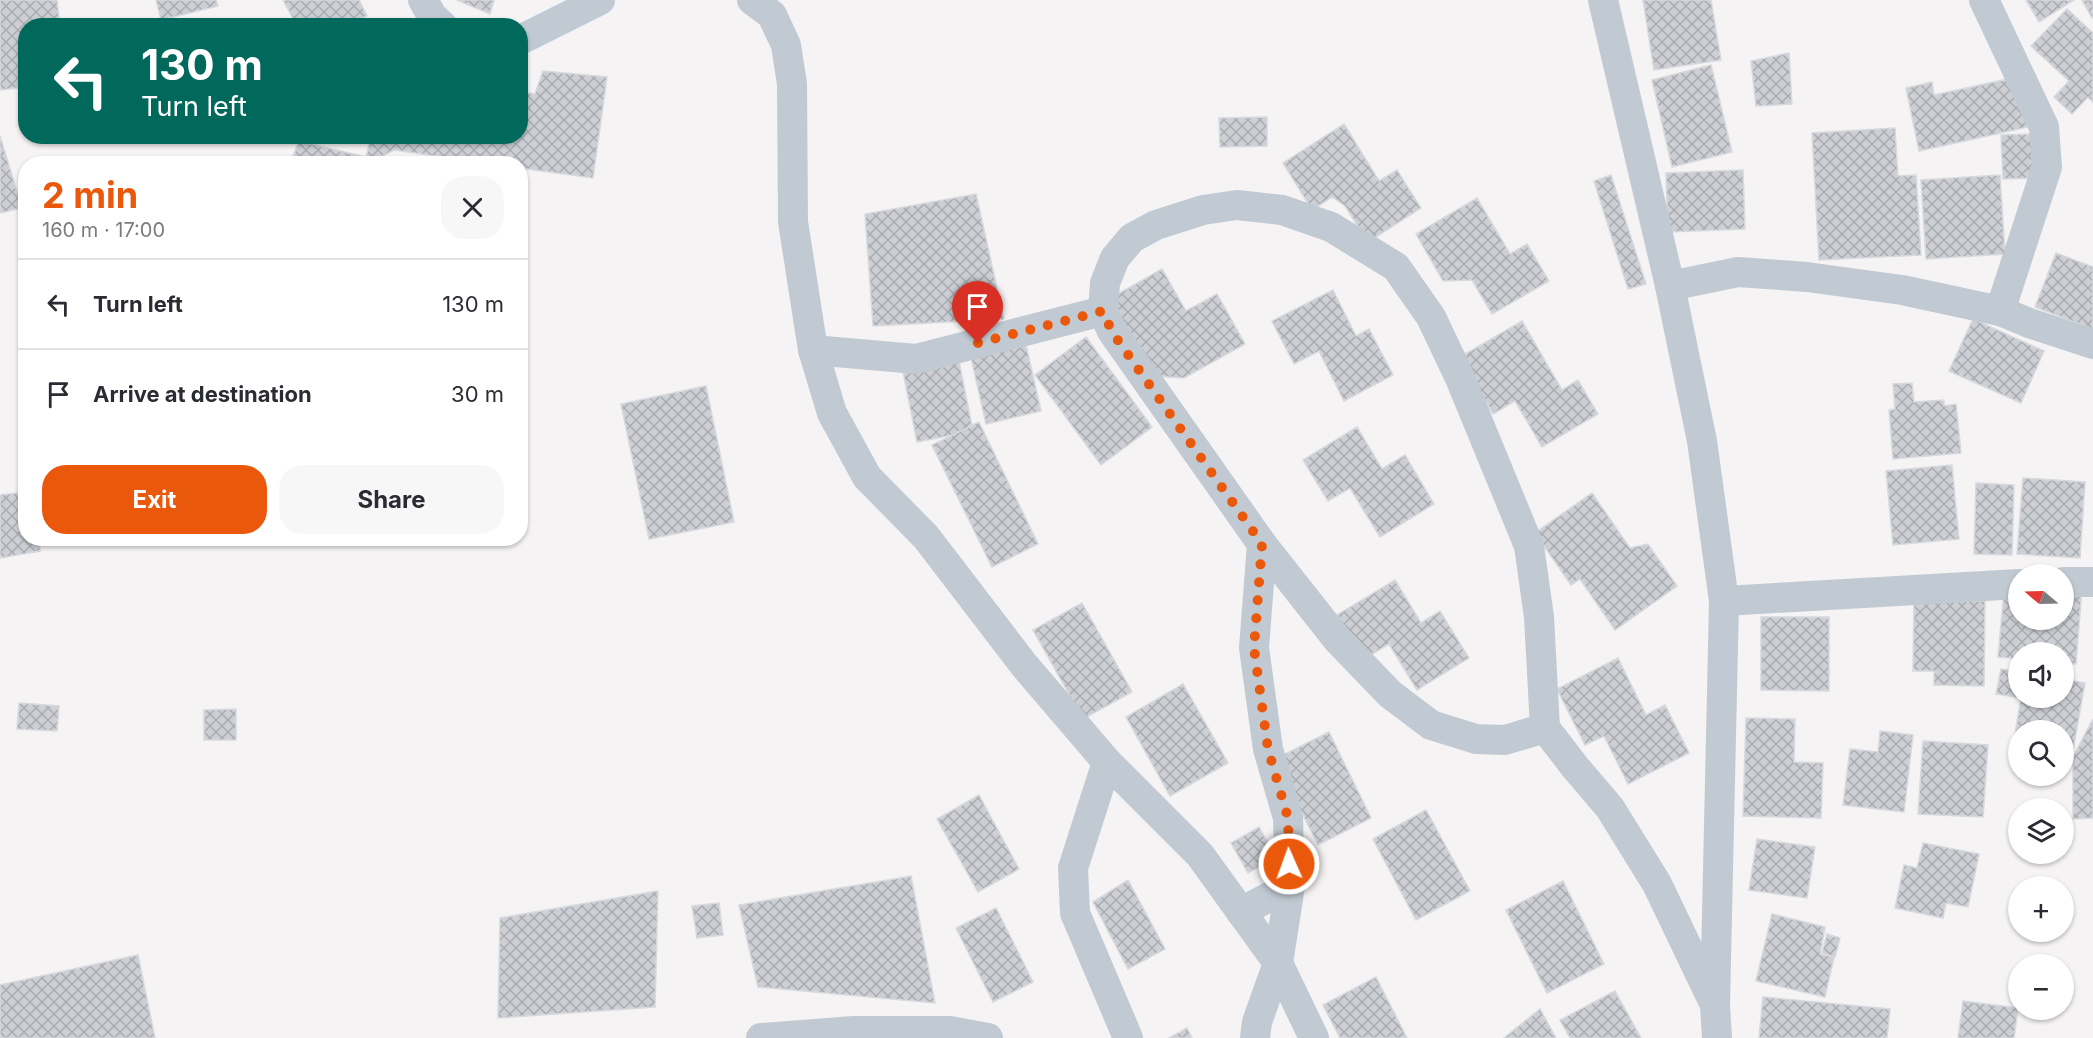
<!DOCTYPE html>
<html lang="en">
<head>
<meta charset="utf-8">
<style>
  :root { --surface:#fff; --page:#f7f7f7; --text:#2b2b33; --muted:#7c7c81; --line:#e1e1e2; --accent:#ea580c }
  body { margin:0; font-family:Inter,sans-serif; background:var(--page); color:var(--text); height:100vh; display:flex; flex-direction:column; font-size:22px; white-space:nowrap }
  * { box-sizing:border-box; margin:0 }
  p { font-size:20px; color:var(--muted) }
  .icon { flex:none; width:33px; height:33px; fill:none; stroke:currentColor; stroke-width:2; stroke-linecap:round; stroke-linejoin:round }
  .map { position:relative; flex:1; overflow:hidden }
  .drawer { position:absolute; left:18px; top:156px; width:510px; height:390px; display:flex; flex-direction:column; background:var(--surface); border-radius:24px; box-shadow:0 2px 4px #0004 }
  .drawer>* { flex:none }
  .banner { position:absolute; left:18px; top:18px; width:510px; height:126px; border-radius:24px; box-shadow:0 2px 4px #0004; background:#00695c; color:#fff; overflow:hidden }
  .needle { width:39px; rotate:289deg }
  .controls { position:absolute; left:2008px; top:564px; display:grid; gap:12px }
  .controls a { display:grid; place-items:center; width:66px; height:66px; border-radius:50%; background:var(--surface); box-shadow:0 2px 4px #0004; font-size:30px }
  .pin { position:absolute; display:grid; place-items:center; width:51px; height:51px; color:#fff; margin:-62px -26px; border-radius:50% 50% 50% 0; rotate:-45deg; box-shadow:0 0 6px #0007 }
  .pin .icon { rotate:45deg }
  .me { position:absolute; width:66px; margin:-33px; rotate:358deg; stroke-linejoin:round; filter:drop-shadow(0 0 4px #0008) }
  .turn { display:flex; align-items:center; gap:21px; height:126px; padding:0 24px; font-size:27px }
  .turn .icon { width:78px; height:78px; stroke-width:2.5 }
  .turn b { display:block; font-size:42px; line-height:51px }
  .round { display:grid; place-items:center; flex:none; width:63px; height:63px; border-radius:24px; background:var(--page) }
  .summary { display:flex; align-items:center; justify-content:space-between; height:102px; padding:0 24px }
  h1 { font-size:36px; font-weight:700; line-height:45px; color:var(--accent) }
  .primary-button { display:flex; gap:12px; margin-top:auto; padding:12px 24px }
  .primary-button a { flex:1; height:69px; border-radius:24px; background:var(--accent); color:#fff; font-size:24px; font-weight:700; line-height:69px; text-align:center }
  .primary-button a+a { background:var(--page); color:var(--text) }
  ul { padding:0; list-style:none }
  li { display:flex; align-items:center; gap:18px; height:90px; padding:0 24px; border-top:2px solid var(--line) }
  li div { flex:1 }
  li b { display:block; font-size:22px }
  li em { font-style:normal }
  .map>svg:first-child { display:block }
  .building { fill:url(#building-cross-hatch); stroke:#d7d9de; stroke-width:1.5 }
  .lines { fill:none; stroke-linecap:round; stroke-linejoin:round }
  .minor { stroke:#c1cad2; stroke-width:30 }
  .route { stroke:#ea580c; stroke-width:10; stroke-dasharray:0 18 }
</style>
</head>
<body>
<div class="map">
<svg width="2093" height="1038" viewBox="0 0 2093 1038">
  <defs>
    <pattern id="building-cross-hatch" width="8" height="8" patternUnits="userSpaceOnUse" patternTransform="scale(1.5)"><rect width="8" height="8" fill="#cdcfd5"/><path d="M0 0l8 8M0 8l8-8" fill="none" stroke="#a8abb0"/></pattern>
  </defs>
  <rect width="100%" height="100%" fill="#f5f3f3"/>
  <g class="building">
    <polygon points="0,0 57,0 60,26 26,26 26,87 0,90"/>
    <polygon points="156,0 216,0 218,6 161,20"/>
    <polygon points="283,0 359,0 367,16 344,26 297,26"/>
    <polygon points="457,0 494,0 490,14"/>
    <polygon points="1643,0 1711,0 1721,60 1654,70"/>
    <polygon points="2026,0 2074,0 2039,22"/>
    <polygon points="2082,0 2093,0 2093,18 2092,18"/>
    <polygon points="2067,9 2093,33 2093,102 2088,97 2072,114 2054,97 2069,81 2031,46"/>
    <polygon points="1789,53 1792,104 1756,106 1751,61"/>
    <polygon points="1711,65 1732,152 1672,167 1652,80"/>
    <polygon points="543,71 607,77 593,178 520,168 520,164 491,164 394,150 368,164 290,164 299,141 366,157 371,136 520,136 520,92 535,94"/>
    <polygon points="2017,77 2028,127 1919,151 1906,88 1932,82 1934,95"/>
    <polygon points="1267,117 1267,146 1220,147 1219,118"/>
    <polygon points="1344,124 1379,181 1397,170 1421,208 1368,242 1345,206 1332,197 1312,210 1283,163"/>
    <polygon points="1895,128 1898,176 1916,175 1921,255 1819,260 1812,133"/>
    <polygon points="2031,134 2033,178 2003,179 2001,135"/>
    <polygon points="0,136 22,208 0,213"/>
    <polygon points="1743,170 1745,229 1668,232 1666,173"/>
    <polygon points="1611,175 1646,284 1628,289 1594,181"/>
    <polygon points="2000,175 2005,254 1926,259 1921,180"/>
    <polygon points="976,194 1004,319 873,326 865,214"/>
    <polygon points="1477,198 1510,254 1527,244 1549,281 1492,314 1472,280 1443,281 1416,234"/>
    <polygon points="2056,253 2093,267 2093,329 2035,307"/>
    <polygon points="1162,269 1186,311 1217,294 1245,344 1184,378 1152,376 1109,299"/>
    <polygon points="1333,290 1356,336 1369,329 1393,375 1344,401 1319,351 1294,364 1272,321"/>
    <polygon points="1973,319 2044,351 2021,403 1949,371"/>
    <polygon points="1522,321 1562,390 1578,380 1598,414 1542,447 1515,401 1493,414 1460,357"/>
    <polygon points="1086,337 1152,427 1101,465 1035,375"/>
    <polygon points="1026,345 1041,411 986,424 971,358"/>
    <polygon points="959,361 973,431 917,442 903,372"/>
    <polygon points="1912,383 1914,402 1944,400 1944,406 1956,404 1961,453 1893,459 1889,410 1895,409 1893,384"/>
    <polygon points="706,386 734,522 649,539 621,404"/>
    <polygon points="979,422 1038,544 992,567 932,445"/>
    <polygon points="1357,427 1382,469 1405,455 1434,504 1380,537 1350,488 1328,501 1303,460"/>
    <polygon points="1952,465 1959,539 1893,545 1886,471"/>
    <polygon points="2023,478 2085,482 2080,558 2017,554"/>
    <polygon points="1976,483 2014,485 2012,555 1974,554"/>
    <polygon points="26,492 26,538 40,538 40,551 0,558 0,495"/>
    <polygon points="1592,493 1630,548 1648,544 1677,586 1615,630 1580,579 1571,585 1535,533"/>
    <polygon points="1395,580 1421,623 1440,611 1469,658 1417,690 1389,644 1364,659 1337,615"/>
    <polygon points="2064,586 2082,588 2076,664 2064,663 2064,652 2019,652 2019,659 1998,657 2004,591 2019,592 2019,620 2064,620"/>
    <polygon points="1914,600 1985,601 1984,686 1934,685 1934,671 1913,671"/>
    <polygon points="1082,603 1132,692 1083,719 1033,630"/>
    <polygon points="1761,617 1829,617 1829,691 1761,690"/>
    <polygon points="1618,658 1646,715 1665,705 1689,753 1628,784 1604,736 1585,745 1557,689"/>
    <polygon points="2001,669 2019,672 2019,698 2064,698 2064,679 2085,683 2073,750 2064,748 2064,730 2019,730 2019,741 2014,740 2021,698 1996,694"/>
    <polygon points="1183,684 1228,763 1170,796 1126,717"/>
    <polygon points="19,703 59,706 57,731 17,729"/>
    <polygon points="236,709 236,740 204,740 204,710"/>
    <polygon points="1746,718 1795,719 1794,762 1823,763 1821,818 1743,816"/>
    <polygon points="2093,719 2093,818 2073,819 2073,757"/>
    <polygon points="1880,731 1913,735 1904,812 1843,805 1850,749 1878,752"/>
    <polygon points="1329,732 1371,818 1318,845 1275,759"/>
    <polygon points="1923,741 1988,745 1983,817 1918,814"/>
    <polygon points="979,795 1019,869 978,892 937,819"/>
    <polygon points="1426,810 1470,891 1416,920 1373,839"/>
    <polygon points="1259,827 1276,857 1248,873 1231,843"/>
    <polygon points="1757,839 1815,847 1807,898 1749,890"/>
    <polygon points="1923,843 1979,854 1968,907 1946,903 1943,918 1895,908 1904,865 1917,868"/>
    <polygon points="911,876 935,1003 758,987 739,905"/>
    <polygon points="1128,880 1165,949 1128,969 1093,902"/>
    <polygon points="1563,881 1604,964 1547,993 1506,910"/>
    <polygon points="658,891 655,1007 498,1018 500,918"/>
    <polygon points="719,903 723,935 697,938 692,906"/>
    <polygon points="996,908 1033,982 993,1002 956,928"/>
    <polygon points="1772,914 1825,927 1820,954 1834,957 1825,997 1756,981"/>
    <polygon points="1827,934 1840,938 1835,957 1822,953"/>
    <polygon points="138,955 155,1038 0,1038 0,985"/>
    <polygon points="1376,977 1407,1038 1340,1038 1323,1005"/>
    <polygon points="1615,991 1641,1038 1570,1038 1560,1020"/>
    <polygon points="1763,997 1890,1009 1887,1038 1759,1038"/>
    <polygon points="1963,1001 2018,1008 2014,1038 1958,1038"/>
    <polygon points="1540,1009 1556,1038 1504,1038"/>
    <polygon points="1187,1028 1192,1038 1169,1038"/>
  </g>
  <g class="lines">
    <g class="minor">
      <polyline points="423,0 432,16 443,26"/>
      <polyline points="752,0 772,15 786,45 792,84 793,222 813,350 832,413 867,477 926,537 1024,665 1107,762 1073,868 1075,913 1128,1038"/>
      <polyline points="1603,0 1670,286"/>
      <polyline points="1984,0 2044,127 2047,167 2000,311"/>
      <polyline points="520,40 600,0"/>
      <polyline points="813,350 916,359 1103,311"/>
      <polyline points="2064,582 2093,582"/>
      <polyline points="1724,601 2019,584"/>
      <polyline points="1545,728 1505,740 1476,739 1431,725 1390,694 1337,639 1262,544 1112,331 1103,311 1105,283 1115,258 1132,238 1156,225 1203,210 1237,205 1282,210 1331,227 1396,267 1431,317 1460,378 1529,546 1539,617 1545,728 1575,767 1610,808 1657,884 1715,1005"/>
      <polyline points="1107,762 1200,855 1278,963 1314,1038"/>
      <polyline points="1241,912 1290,886"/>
      <polyline points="761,1038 854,1031 950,1031 988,1038"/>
      <polyline points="1255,1038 1257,1022 1278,963 1290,886 1288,818 1268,749 1254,648 1262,544"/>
      <polyline points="1717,1038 1715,1005 1724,601 1702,441 1670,286 1738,272 1807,277 1902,290 2000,311 2029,323 2093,344"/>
    </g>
  </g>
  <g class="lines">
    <polyline class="route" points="978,343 1103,311 1112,332 1262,544 1254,648 1268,749 1288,818 1289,864"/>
  </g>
</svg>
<div class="controls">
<a><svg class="needle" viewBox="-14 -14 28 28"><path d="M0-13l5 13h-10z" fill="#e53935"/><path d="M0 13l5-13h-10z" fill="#7c7c81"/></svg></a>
<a><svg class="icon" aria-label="sound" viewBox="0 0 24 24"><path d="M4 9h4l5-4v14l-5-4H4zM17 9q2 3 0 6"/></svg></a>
<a><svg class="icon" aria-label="search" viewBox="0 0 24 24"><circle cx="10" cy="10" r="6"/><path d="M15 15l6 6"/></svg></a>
<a><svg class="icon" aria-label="layers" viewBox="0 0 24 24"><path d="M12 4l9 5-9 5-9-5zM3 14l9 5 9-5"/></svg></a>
<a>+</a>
<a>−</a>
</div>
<div class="pin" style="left:978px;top:343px;background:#d93025"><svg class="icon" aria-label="arrive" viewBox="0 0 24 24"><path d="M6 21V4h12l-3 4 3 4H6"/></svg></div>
<svg class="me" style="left:1289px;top:864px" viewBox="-20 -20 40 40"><circle r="17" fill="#ea580c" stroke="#fff" stroke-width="3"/><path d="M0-11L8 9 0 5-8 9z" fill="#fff"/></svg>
<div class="banner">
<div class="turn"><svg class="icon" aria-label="left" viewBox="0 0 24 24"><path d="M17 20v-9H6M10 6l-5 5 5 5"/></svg><div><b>130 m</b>Turn left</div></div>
</div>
<section class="drawer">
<div class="summary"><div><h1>2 min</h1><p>160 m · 17:00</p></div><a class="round"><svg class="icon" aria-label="close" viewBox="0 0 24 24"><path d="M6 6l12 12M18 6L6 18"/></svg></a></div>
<ul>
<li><svg class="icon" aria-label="left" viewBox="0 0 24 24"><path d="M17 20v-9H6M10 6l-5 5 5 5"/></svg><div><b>Turn left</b></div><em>130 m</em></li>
<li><svg class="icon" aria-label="arrive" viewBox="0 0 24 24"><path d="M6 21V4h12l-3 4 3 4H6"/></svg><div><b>Arrive at destination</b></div><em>30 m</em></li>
</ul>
<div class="primary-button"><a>Exit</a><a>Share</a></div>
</section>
</div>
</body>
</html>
